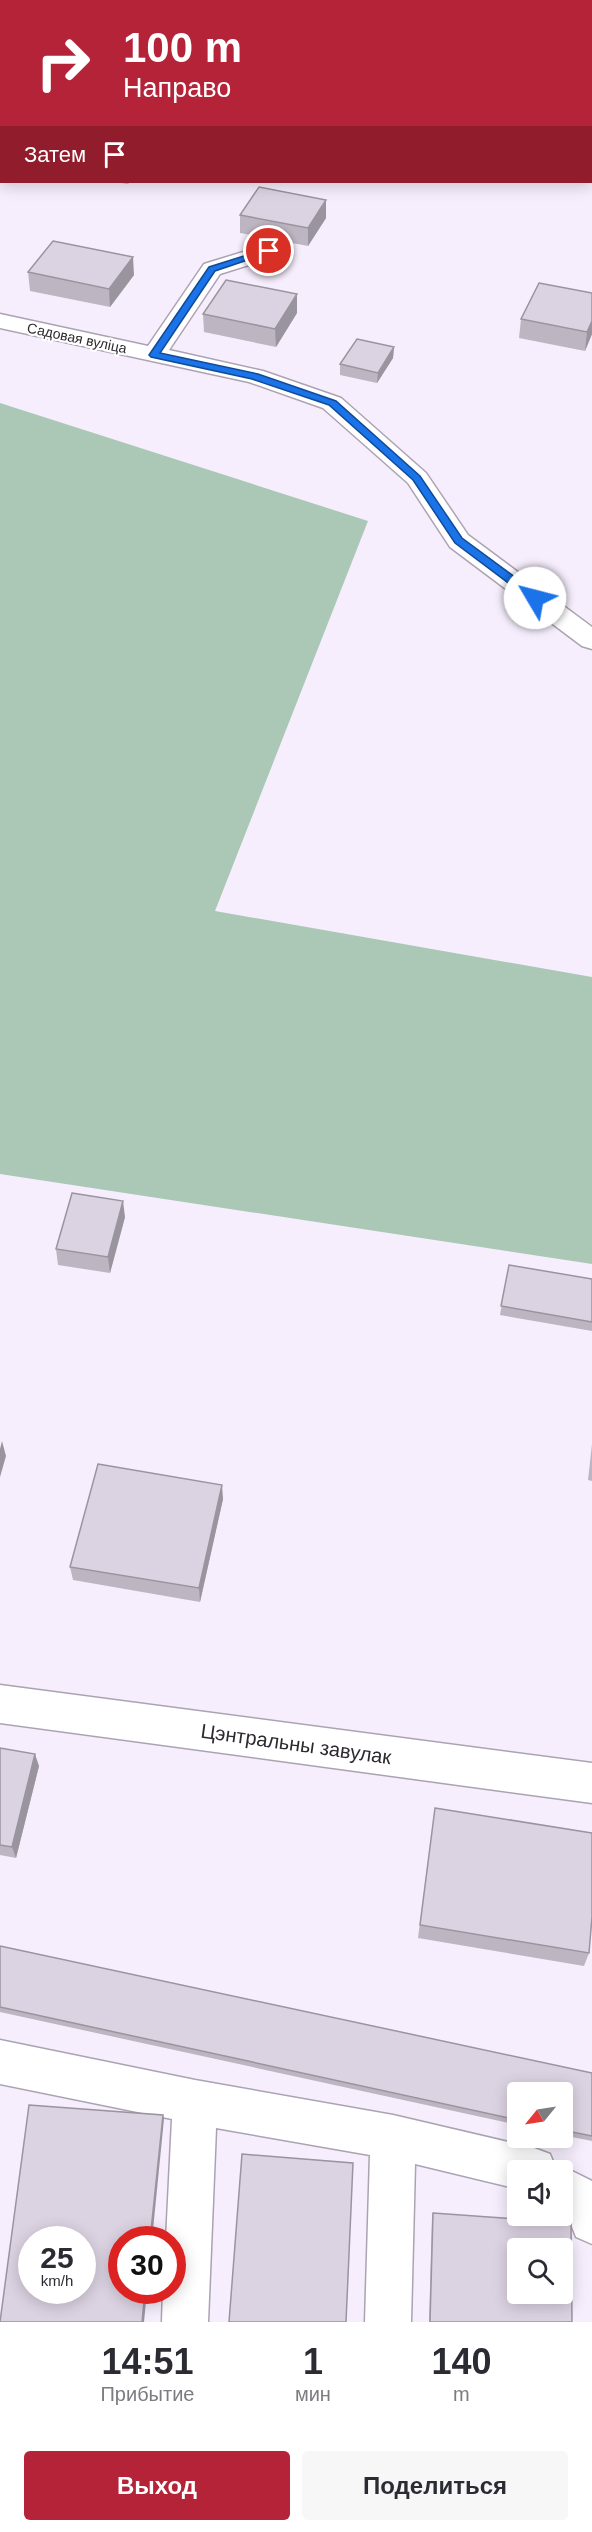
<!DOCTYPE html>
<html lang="ru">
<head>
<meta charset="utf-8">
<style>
  :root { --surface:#fff; --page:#f7f7f7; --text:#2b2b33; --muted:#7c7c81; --accent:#b52338 }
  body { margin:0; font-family:Helvetica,sans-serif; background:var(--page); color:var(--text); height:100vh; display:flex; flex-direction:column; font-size:22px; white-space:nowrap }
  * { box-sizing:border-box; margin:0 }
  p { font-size:20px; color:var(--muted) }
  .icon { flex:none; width:33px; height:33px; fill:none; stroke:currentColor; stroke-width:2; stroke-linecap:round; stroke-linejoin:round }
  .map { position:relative; height:2322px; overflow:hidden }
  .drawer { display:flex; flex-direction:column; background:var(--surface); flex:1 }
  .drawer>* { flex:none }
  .hud { position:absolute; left:0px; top:0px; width:592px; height:183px; box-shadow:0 3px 15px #0003; background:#b52338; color:#fff; overflow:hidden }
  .needle { width:39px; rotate:240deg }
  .controls { position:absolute; left:507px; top:2082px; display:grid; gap:12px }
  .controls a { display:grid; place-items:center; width:66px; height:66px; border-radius:6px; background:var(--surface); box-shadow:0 3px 15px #0003; font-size:30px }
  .speed { position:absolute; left:18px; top:2226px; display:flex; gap:12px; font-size:30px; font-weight:700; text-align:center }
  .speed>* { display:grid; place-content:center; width:78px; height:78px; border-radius:50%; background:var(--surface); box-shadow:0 3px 15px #0003; line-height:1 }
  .speed small { font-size:15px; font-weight:400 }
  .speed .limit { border:9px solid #d22; background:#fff; color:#111 }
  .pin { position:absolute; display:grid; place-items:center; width:51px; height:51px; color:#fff; margin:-26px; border:3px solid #fff; border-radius:50%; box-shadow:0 2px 6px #0007 }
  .me { position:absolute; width:66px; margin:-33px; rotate:307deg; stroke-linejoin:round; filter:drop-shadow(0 0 4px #0008) }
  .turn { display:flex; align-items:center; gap:21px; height:126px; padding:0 24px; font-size:27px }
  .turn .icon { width:78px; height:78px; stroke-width:2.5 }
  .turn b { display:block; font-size:42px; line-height:51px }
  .then { display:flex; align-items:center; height:57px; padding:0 24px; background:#0003; gap:12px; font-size:22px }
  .eta { display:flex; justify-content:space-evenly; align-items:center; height:102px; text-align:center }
  .eta b { font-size:36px; font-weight:700; line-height:42px }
  .button { display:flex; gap:12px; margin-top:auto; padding:12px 24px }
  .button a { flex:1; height:69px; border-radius:6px; background:var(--accent); color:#fff; font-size:24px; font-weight:700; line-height:69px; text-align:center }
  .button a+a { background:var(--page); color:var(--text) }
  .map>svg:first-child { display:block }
  .forest { fill:#abc8b6 }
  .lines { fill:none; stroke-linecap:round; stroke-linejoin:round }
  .minor-casing { stroke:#aba3b2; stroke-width:3 }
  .minor { fill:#fff; fill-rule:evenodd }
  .wall { fill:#bdb5c2 }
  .shaded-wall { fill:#9a949e }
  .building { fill:#dcd3e2; stroke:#9a949e; stroke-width:1.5; fill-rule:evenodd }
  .route { fill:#1a73e8; stroke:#114b97; stroke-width:1.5 }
  .labels { text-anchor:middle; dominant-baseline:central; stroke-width:4.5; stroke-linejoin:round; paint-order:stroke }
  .far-street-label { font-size:14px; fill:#2d292f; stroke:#fff }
  .near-street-label { font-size:20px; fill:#2d292f; stroke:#fff }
</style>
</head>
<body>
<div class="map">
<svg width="592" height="2322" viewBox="0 0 592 2322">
  <rect width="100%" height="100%" fill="#f6eefd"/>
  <polygon class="forest" points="0,403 368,521 215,911 592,977 592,1264 0,1174"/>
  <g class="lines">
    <defs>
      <g id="minor">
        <polygon points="40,0 65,0 66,2 41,2"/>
        <rect x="591" y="108" width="1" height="12"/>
        <polygon points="269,244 277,246 280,251 277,256 220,274 169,350 263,371 341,398 426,473 468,535 592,627 592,649 582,646 450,547 408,483 323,408 249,382 0,328 0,314 148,346 204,264"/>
        <polygon points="0,1685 592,1763 592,1803 0,1723"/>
        <polygon points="0,2040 195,2080 393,2115 534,2148 550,2154 556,2169 562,2166 592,2181 592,2244 576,2237 569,2219 562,2215 562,2170 518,2170 518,2189 415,2164 411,2322 365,2322 370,2155 216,2128 208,2322 162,2322 163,2290 172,2290 172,2240 166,2240 172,2119 0,2084"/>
      </g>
    </defs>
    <use href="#minor" class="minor-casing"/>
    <use href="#minor" class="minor"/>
  </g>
  <g class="wall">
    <polygon points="592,139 592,174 591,174 591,141"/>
    <polygon points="115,182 130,182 128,184"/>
    <polygon points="326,200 326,218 308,246 240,233 240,215"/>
    <polygon points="28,272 134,275 110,307 30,291"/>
    <polygon points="592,293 592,334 585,351 519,338 521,319"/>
    <polygon points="297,294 297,313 276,347 204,332 203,314"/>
    <polygon points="394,347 393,358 377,383 340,375 340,364"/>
    <polygon points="125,1217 110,1273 58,1265 56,1249"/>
    <polygon points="509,1265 592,1279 592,1331 500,1315"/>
    <polygon points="592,1444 592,1481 588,1480"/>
    <polygon points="223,1499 200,1602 73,1580 70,1567"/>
    <polygon points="0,1748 39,1766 16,1858 0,1855"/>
    <polygon points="435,1808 589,1953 584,1966 418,1938"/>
    <polygon points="0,1946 592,2073 592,2141 562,2135 562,2092 518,2092 518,2125 0,2012"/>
    <polygon points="433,2213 572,2322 429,2322 432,2216"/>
  </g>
  <g class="shaded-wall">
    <polygon points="2,36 2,56 1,57 0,37"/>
    <polygon points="326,200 326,218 308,246 308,228"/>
    <polygon points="133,257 134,275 110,307 109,289"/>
    <polygon points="297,294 297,313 276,347 275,329"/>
    <polygon points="592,321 592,334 585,351 587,332"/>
    <polygon points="394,347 393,358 377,383 378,373"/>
    <polygon points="123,1201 125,1217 110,1273 108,1257"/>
    <polygon points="2,1441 6,1456 0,1477 0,1449"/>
    <polygon points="222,1485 223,1499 200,1602 199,1588"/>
    <polygon points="35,1754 39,1766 16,1858 12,1847"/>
    <polygon points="163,2115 164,2119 152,2240 150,2240"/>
    <polygon points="145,2290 147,2290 144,2322 142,2322"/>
  </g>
  <g class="building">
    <polygon points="0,14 2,14 2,36 0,37"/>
    <polygon points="592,139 592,156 591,155 591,141"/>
    <polygon points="259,187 326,200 308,228 240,215"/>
    <polygon points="53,241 133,257 109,289 28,272"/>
    <polygon points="226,280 297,294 275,329 203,314"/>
    <polygon points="539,283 592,293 592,321 587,332 521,319"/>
    <polygon points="357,339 394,347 378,373 340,364"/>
    <polygon points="72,1193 123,1201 108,1257 56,1249"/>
    <polygon points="509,1265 592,1279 592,1322 501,1306"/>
    <polygon points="98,1464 222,1485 199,1588 70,1567"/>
    <polygon points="0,1748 35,1754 12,1847 0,1845"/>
    <polygon points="435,1808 592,1833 592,1917 589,1953 420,1925"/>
    <polygon points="0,1946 592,2073 592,2136 562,2130 562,2092 518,2092 518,2120 0,2007"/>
    <path d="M29,2105l134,10 -13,125h-28v50h23l-3,32h-142zM32,2240h50v50h-50z"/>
    <polygon points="242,2154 353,2163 346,2322 229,2322"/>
    <path d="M433,2213l138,10 1,99h-142zM518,2248h44v46h-44z"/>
  </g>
  <polygon class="route" points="266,249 274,251 215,271 160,353 258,374 336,401 420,476 462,538 539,595 539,600 531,600 455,543 413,480 329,405 252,379 151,357 149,355 209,267"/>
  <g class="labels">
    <g class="far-street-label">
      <text transform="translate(77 338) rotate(12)">Садовая вуліца</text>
    </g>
    <g class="near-street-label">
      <text transform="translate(296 1744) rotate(8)">Цэнтральны завулак</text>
    </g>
  </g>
</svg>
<div class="controls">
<a><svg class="needle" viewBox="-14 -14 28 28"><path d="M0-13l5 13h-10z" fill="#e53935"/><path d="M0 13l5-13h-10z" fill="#7c7c81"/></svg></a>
<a><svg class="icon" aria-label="sound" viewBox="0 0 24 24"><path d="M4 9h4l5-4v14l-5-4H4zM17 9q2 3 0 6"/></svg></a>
<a><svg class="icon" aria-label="search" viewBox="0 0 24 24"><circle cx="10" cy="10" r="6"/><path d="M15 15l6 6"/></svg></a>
</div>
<div class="speed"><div>25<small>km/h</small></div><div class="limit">30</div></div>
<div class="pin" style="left:269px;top:251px;background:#d93025"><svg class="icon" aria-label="arrive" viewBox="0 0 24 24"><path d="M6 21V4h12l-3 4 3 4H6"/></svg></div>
<svg class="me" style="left:535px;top:598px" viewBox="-20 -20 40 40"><circle r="19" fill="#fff"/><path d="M0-13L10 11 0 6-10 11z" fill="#1a73e8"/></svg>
<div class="hud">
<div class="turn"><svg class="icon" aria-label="right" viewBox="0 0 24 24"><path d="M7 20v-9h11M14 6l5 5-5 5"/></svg><div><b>100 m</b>Направо</div></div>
<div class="then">Затем<svg class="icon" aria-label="arrive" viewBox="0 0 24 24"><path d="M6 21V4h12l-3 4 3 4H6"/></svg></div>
</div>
</div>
<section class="drawer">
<div class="eta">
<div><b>14:51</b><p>Прибытие</p></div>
<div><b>1</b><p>мин</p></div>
<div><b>140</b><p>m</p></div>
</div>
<div class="button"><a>Выход</a><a>Поделиться</a></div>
</section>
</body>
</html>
